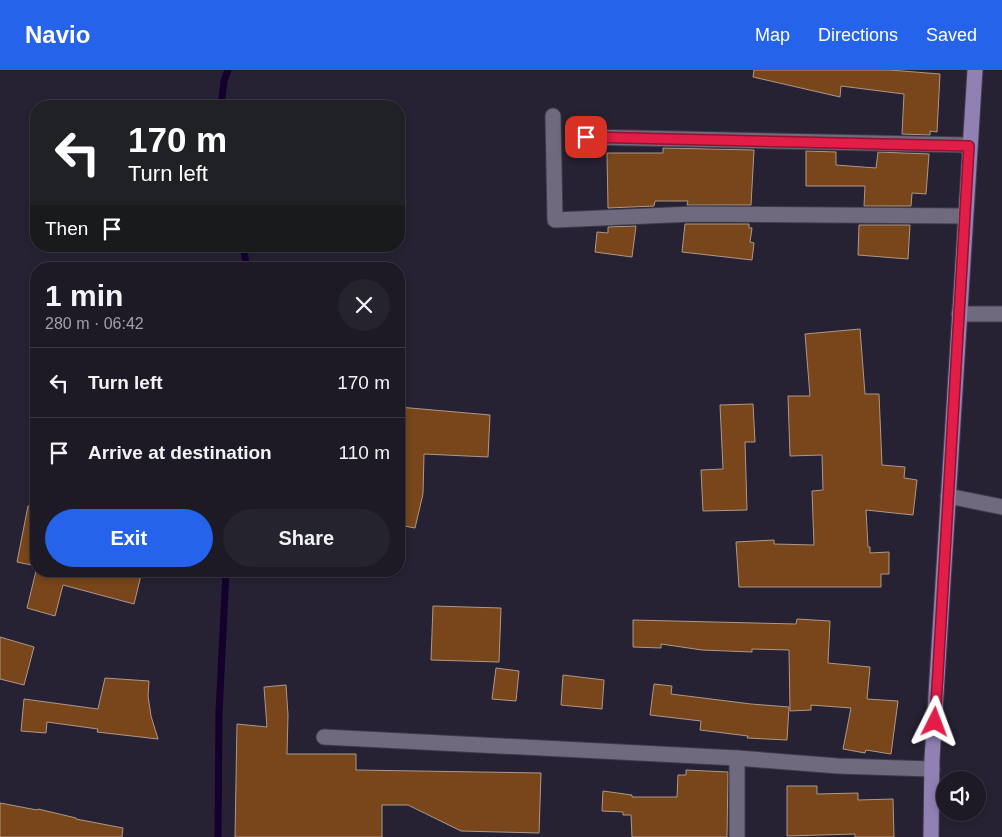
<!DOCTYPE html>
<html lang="en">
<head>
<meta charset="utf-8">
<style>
  :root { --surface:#1d1a26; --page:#25232e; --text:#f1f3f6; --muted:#a0a1a7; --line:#3b3843; --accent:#2563eb }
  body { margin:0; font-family:Helvetica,sans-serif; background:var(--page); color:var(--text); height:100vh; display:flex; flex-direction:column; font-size:19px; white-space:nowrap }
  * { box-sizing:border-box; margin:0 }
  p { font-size:16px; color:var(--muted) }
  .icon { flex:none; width:28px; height:28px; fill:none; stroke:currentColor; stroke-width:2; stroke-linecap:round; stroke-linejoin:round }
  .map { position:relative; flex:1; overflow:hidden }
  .drawer { position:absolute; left:30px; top:192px; width:375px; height:315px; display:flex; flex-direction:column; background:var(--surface); border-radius:20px; box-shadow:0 2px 8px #0003,0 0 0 1px var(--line) }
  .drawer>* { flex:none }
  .top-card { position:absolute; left:30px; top:30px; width:375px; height:152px; border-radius:20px; box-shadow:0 2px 8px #0003,0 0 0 1px var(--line); background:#202124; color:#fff; overflow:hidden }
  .buttons { position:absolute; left:936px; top:701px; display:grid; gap:10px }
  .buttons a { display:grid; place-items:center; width:50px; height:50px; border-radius:50%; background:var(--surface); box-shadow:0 2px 8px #0003,0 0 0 1px var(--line); font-size:25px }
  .pin { position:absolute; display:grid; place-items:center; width:42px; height:42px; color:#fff; margin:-21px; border-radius:10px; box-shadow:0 2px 8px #0006 }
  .me { position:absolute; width:55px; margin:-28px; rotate:3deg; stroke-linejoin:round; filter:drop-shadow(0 0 4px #0008) }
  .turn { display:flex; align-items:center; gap:18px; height:105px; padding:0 15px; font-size:22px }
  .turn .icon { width:65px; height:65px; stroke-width:2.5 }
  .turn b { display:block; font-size:35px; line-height:42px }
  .then { display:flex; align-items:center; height:48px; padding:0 15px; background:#0003; gap:10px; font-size:19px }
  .round { display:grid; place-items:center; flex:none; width:52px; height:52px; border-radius:26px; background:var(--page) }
  .summary { display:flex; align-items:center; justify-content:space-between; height:85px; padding:0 15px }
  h1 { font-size:30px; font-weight:800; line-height:38px }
  .cta { display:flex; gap:10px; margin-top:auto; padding:10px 15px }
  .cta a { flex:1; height:58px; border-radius:30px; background:var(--accent); color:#fff; font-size:20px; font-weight:800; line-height:58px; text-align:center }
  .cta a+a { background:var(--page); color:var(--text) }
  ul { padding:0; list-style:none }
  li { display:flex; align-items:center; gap:15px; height:70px; padding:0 15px; border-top:1px solid var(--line) }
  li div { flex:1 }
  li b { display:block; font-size:19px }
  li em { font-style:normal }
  header { display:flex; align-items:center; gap:30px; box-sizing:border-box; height:70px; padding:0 25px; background:var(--accent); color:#fff }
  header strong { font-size:24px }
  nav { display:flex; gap:28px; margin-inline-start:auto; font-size:18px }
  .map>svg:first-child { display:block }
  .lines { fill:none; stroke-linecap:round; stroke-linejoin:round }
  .stream { stroke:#13002d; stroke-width:7 }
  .building { fill:#78461a; stroke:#ad9889 }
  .minor-casing { stroke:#413c4b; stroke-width:17 }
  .major-casing { stroke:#413c4b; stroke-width:17 }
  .minor { stroke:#706a7f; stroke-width:15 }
  .major { stroke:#9080b4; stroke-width:15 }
  .route-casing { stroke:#92132f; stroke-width:12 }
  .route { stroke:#e11d48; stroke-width:9 }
</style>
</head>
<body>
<header>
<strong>Navio</strong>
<nav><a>Map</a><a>Directions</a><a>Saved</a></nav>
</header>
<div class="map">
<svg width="1002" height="767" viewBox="0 0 1002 767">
  <rect width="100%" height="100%" fill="#272233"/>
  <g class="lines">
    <g class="stream">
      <polyline points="221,36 224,11 228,0"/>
      <polyline points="243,176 247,199"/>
      <polyline points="218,767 219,643 226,501"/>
    </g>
  </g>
  <g class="building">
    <polygon points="754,0 890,0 940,4 937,62 930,61 930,65 902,64 904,24 841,16 840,27 753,7"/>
    <polygon points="663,78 754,80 751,135 687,135 688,131 655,131 654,136 608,138 607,83 663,83"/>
    <polygon points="806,81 836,82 836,95 876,98 878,82 929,84 926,124 912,123 911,136 864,136 865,116 806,116"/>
    <polygon points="685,154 749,154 749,158 752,158 750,172 754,173 752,190 682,182"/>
    <polygon points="859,155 910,155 908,189 858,185"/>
    <polygon points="636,156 632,187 595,182 597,162 608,163 608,157"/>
    <polygon points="860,259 865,324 879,324 882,395 905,397 904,408 917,410 913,445 866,440 868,477 870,477 870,483 889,482 889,504 881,504 881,517 739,517 736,472 774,470 774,474 814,475 812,421 823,420 822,385 790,386 788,326 810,326 805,264"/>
    <polygon points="753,334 755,372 745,372 747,440 703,441 701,400 723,399 720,335"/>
    <polygon points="399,337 490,345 488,387 424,384 423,424 415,458 399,455"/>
    <polygon points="28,436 36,437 36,496 17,492"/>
    <polygon points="36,501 142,501 134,534 63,515 55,546 27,538"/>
    <polygon points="433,536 501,538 499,592 431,590"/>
    <polygon points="797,549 830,551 828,593 870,597 867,629 898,631 891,684 866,680 865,683 843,679 851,638 811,635 811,640 790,641 789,580 752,579 752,582 702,580 661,574 661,578 633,577 633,550 796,554"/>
    <polygon points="0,567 34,577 24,615 0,609"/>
    <polygon points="496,598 519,601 516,631 492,629"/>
    <polygon points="563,605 604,610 602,639 561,635"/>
    <polygon points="105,608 149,611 148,626 151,646 158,669 97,662 98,659 47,652 46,663 21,661 24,629 98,639"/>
    <polygon points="654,614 672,616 671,624 751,634 789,637 787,670 747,668 748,666 700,660 701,651 650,645"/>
    <polygon points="286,615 288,645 287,684 356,684 356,700 541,703 539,763 461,761 408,735 382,735 382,767 235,767 237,654 267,657 264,617"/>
    <polygon points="686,700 728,702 727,767 632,767 631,745 623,745 623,742 602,741 603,721 632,725 632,727 677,727 678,705 686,705"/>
    <polygon points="787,716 817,716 817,724 858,723 858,730 893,729 894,767 855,767 855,764 787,766"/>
    <polygon points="0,733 37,740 38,739 76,748 76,749 123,758 122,767 0,767"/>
  </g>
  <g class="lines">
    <defs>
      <g id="minor">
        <polyline points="553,46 555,150 693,144 965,146"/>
        <polyline points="586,67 969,75"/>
        <polyline points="959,244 1002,244"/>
        <polyline points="948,426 1002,437"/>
        <polyline points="324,667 737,688 838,696 932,699"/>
        <polyline points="737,767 737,688"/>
      </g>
      <polyline id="major" points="931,767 932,689 975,0"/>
    </defs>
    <use href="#minor" class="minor-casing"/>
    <use href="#major" class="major-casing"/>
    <use href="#minor" class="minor"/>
    <use href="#major" class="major"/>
  </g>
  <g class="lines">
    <defs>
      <polyline id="route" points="586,67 969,76 935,652"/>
    </defs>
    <use href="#route" class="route-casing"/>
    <use href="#route" class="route"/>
  </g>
</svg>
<div class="buttons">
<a><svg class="icon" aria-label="sound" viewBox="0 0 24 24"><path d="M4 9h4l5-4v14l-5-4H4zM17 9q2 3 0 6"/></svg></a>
</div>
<div class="pin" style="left:586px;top:67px;background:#d93025"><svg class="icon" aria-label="arrive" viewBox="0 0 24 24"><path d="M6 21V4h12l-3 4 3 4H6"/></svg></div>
<svg class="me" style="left:935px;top:652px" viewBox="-20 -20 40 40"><path d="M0-17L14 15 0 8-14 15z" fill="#e11d48" stroke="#fff" stroke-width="4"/></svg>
<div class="top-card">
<div class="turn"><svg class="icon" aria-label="left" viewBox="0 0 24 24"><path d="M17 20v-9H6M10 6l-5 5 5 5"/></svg><div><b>170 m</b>Turn left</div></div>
<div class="then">Then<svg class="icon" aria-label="arrive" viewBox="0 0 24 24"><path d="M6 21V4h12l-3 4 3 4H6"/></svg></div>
</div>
<section class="drawer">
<div class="summary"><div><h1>1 min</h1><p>280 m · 06:42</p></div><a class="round"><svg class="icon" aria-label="close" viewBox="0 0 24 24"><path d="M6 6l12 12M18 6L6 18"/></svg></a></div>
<ul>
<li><svg class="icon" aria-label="left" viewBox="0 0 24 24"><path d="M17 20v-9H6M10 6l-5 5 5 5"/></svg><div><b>Turn left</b></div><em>170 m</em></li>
<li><svg class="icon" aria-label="arrive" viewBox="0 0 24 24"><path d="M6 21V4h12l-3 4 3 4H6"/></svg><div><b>Arrive at destination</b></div><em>110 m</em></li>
</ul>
<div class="cta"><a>Exit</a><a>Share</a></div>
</section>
</div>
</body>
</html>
